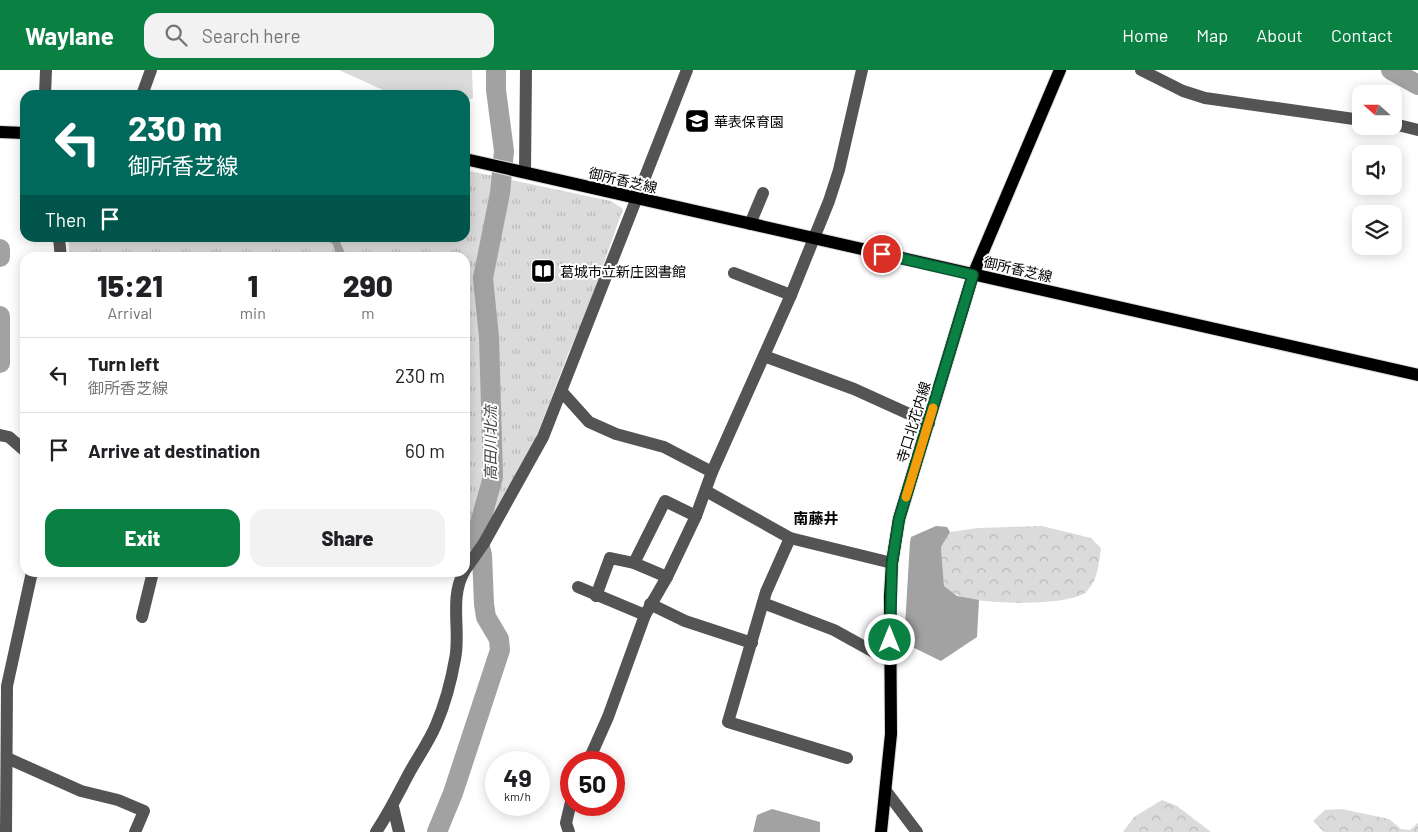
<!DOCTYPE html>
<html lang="en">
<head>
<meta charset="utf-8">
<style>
  :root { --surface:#fff; --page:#f2f2f2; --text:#202124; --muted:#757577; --line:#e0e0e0; --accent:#0b8043 }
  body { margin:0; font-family:Barlow,"Noto Sans JP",sans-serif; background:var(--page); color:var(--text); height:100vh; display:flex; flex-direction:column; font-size:19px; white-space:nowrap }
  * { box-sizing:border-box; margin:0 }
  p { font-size:16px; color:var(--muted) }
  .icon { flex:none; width:28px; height:28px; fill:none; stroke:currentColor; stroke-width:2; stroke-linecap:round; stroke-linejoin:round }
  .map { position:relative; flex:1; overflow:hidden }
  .sheet { position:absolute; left:20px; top:182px; width:450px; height:325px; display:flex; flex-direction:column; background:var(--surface); border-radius:15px; box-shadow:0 2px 12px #0003 }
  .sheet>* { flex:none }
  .banner { position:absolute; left:20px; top:20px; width:450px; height:152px; border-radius:15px; box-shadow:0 2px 12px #0003; background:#00695c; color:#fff; overflow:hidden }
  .needle { width:32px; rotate:291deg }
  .fabs { position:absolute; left:1352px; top:15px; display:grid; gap:10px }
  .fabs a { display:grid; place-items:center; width:50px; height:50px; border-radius:10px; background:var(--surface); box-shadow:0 2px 12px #0003; font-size:25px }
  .speed { position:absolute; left:485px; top:681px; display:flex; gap:10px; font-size:25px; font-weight:700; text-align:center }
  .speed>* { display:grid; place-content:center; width:65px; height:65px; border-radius:50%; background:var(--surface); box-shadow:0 2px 12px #0003; line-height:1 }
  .speed small { font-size:12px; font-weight:400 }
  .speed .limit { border:8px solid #d22; background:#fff; color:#111 }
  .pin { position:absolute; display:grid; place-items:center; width:42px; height:42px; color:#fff; margin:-21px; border:2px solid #fff; border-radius:50%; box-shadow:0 1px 5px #0007 }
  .me { position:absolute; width:55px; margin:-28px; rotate:0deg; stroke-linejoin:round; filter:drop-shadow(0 0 4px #0008) }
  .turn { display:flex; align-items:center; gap:18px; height:105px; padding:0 25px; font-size:22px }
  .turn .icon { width:65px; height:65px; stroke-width:2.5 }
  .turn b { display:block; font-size:35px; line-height:42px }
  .then { display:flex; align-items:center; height:48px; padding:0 25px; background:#0003; gap:10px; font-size:19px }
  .eta { display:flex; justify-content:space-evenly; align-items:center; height:85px; text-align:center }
  .eta b { font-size:30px; font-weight:800; line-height:35px }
  .primary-button { display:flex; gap:10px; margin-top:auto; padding:10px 25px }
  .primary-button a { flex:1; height:58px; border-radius:15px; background:var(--accent); color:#fff; font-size:20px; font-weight:800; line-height:58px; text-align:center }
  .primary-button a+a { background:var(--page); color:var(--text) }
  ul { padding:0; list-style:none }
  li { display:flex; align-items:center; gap:15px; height:75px; padding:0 25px; border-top:1px solid var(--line) }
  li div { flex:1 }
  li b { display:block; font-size:19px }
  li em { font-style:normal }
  header { display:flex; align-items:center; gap:30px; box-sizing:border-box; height:70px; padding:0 25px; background:var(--accent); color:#fff }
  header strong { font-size:24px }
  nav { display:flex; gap:28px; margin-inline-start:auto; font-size:18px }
  .search { width:350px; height:45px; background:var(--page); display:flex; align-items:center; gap:12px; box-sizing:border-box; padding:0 18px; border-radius:15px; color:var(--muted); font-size:19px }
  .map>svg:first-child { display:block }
  .forest { fill:url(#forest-crowns) }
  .park { fill:url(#park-tufts) }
  .pitch { fill:#dbdbdb }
  .water { fill:#a2a2a2 }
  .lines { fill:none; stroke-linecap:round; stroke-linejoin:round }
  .river { stroke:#a2a2a2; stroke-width:20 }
  .major-casing { stroke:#dbdbdb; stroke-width:14 }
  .minor { stroke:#545454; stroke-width:12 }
  .major { stroke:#000; stroke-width:12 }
  .route-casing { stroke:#07532c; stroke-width:12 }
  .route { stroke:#0b8043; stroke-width:9 }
  .slow { stroke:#f59e0b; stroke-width:9 }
  .labels { text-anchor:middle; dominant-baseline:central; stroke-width:4; stroke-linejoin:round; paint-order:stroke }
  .poi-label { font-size:14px; fill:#000; stroke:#fff; text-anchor:start }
  .street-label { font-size:14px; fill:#000; stroke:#fff }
  .water-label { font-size:15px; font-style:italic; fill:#434343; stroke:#fff }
  .neighbourhood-label { font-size:15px; font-weight:bold; fill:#000; stroke:#fff }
</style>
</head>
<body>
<header>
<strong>Waylane</strong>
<div class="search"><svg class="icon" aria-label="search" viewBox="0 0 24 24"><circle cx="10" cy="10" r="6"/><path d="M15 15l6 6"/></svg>Search here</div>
<nav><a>Home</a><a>Map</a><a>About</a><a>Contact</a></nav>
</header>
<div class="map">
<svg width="1418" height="762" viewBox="0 0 1418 762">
  <defs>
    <pattern id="forest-crowns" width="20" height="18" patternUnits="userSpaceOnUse" patternTransform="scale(1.25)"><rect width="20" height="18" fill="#dbdbdb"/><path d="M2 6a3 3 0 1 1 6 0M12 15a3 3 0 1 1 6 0" fill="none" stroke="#bababa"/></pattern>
    <pattern id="park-tufts" width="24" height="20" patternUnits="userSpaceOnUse" patternTransform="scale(1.25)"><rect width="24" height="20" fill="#dbdbdb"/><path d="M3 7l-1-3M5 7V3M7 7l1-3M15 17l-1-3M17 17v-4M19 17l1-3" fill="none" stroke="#bababa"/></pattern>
  </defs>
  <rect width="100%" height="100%" fill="#fff"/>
  <g class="forest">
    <path d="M1042,456l49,12 10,10c-2,15 -3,32 -14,43 -14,16 -111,14 -130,4 -5,-2 -9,-6 -13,-9l-3,-39 9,-15 28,-4z"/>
    <polygon points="1162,730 1177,736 1211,762 1123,762 1134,747"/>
    <polygon points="1342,739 1389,749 1401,759 1410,760 1418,753 1418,762 1324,762 1313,751 1325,740"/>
  </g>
  <polygon class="park" points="465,100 611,131 623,139 585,246 568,284 534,373 471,482 465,484 465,188 70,187 68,168 465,168"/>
  <polygon class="pitch" points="339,0 472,0 473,28 465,31 465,25 394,25"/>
  <g class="water">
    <polygon points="321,168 338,168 347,187 334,187 335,181 333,174"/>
    <polygon points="936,456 947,457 950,462 941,477 944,516 957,526 979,530 977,567 941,591 904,573 910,472 911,467"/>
    <polygon points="772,739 820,752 820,762 753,762 757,745"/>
  </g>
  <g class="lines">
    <g class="river">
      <polyline points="1391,0 1418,15"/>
      <polyline points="0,179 0,187"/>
      <polyline points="0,246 0,293"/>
      <polyline points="437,762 453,723 500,580 499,569 486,547 484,534 482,485 477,464 493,407 489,267 483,208 500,123 504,81 496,20 496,0"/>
    </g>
    <defs>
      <g id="major">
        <polyline points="0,62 25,63"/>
        <polyline points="465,89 1418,305"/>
        <polyline points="881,762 891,664 890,526 892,493 899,449 973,205 1060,0"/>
      </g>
    </defs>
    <use href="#major" class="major-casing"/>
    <g class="minor">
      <polyline points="1141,0 1183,21 1205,28 1361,50"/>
      <polyline points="45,25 46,0"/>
      <polyline points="142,25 151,0"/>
      <polyline points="1394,54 1418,60"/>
      <polyline points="525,102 526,0"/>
      <polyline points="750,154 763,123"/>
      <polyline points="59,168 61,188"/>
      <polyline points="734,203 791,225"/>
      <polyline points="764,286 854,319 929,353"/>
      <polyline points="562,322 589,352 616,364 664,377 712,402"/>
      <polyline points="0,365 9,367 25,381"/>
      <polyline points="706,421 790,468 892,493"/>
      <polyline points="790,468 766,522 728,652 847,688"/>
      <polyline points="634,493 665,431 696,446"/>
      <polyline points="465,500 484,473 543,367 687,0"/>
      <polyline points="578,517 645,545"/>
      <polyline points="596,526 610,488 634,493 667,507"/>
      <polyline points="763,533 834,560 890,591"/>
      <polyline points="650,534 685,551 752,573"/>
      <polyline points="142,547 153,502"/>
      <polyline points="7,688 81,721 118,730 144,741 135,762"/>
      <polyline points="588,692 608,647 645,545 667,507 696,446 712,402 791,225 829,131 839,100 862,0"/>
      <polyline points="886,721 917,762"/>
      <polyline points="393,737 399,762"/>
      <polyline points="6,762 7,616 32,502"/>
      <path d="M376,762c12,-18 20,-34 30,-53 9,-18 22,-35 30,-54 9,-21 15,-43 19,-66 6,-27 -6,-61 9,-87"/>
      <polyline points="569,762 566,753 571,732"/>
    </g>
    <use href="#major" class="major"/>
  </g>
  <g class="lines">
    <defs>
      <polyline id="route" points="882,184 973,205 899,449 892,493 890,570"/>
    </defs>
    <use href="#route" class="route-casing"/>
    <use href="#route" class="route"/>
    <polyline class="slow" points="906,427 933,338"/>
  </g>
  <defs>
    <symbol id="school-square" viewBox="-11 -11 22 22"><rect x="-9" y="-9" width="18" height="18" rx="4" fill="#000" stroke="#fff"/><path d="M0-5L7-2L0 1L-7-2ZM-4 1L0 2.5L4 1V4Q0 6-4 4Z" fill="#fff"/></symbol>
    <symbol id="library-square" viewBox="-11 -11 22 22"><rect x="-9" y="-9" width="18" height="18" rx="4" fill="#000" stroke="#fff"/><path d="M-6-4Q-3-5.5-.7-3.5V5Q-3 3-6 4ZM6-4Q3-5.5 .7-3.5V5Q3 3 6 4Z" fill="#fff"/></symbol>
  </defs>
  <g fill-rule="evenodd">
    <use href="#school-square" x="683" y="37" width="28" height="28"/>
    <use href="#library-square" x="529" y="187" width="28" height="28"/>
  </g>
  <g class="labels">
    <g class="poi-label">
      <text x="714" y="51">華表保育園</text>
      <text x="560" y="201">葛城市立新庄図書館</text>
    </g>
    <g class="street-label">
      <text transform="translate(623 110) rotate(13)">御所香芝線</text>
      <text transform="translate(1018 199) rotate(13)">御所香芝線</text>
      <text transform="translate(913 352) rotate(-73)">寺口北花内線</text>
    </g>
    <g class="water-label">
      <text transform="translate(490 373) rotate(-90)">高田川北流</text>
    </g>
    <g class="neighbourhood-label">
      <text x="816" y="448">南藤井</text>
    </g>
  </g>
</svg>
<div class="fabs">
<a><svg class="needle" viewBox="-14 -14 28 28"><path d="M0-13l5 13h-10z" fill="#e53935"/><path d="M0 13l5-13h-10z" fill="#757577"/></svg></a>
<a><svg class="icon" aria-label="sound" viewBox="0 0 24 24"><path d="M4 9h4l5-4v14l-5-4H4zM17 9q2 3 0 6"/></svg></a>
<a><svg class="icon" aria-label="layers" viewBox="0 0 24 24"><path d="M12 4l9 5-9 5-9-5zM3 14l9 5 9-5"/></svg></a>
</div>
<div class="speed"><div>49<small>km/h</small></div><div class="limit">50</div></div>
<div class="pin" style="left:882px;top:184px;background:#d93025"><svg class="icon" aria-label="arrive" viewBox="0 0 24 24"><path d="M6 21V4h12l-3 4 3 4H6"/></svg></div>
<svg class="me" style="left:890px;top:570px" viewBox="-20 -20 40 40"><circle r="17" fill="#0b8043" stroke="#fff" stroke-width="3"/><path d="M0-11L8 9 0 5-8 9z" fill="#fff"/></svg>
<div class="banner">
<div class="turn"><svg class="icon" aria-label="left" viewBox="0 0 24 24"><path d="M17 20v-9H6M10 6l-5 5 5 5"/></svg><div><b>230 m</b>御所香芝線</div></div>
<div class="then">Then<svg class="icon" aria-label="arrive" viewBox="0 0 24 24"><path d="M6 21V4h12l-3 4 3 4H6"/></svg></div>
</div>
<section class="sheet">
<div class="eta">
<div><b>15:21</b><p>Arrival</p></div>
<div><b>1</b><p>min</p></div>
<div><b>290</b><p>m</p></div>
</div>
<ul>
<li><svg class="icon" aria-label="left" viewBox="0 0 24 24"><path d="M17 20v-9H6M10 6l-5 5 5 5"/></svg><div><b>Turn left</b><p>御所香芝線</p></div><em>230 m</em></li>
<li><svg class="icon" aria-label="arrive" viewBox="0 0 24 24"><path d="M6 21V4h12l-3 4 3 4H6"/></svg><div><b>Arrive at destination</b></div><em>60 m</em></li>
</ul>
<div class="primary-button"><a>Exit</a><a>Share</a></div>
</section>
</div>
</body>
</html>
